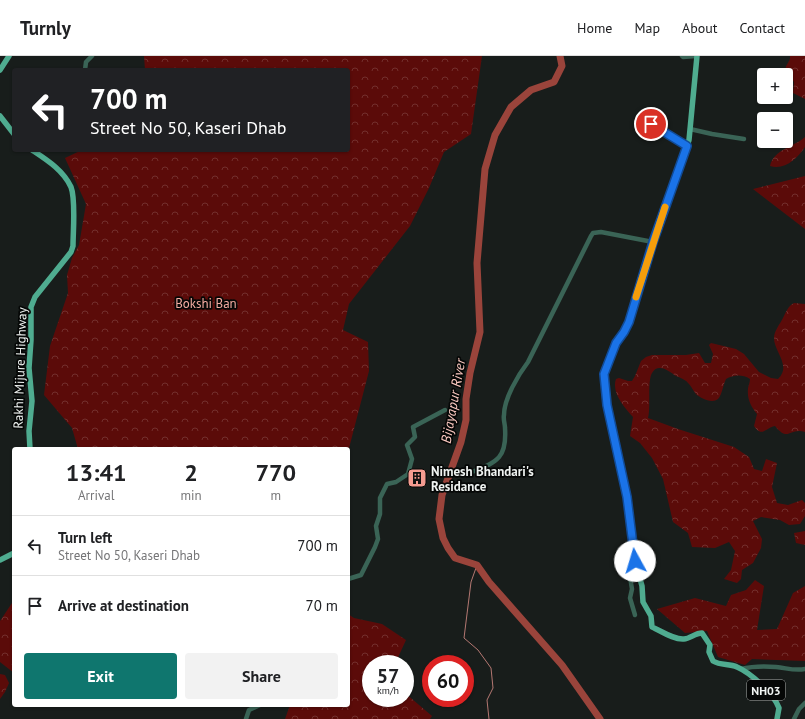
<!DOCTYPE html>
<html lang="en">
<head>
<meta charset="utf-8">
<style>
  :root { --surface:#fff; --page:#f2f2f2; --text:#202124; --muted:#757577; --line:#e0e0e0; --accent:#0f766e }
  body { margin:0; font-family:"PT Sans",sans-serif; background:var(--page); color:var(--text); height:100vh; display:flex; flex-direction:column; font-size:15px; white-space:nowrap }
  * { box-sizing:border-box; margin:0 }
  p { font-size:13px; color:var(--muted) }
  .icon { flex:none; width:22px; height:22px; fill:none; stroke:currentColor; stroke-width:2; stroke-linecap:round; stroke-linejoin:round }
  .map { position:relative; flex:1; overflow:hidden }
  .drawer { position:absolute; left:12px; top:391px; width:338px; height:260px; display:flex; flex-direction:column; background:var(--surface); border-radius:4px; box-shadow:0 1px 3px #0004 }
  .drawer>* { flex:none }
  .guide { position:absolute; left:12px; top:12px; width:338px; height:84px; border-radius:4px; box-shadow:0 1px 3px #0004; background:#202124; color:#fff; overflow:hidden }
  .controls { position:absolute; left:757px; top:12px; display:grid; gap:8px }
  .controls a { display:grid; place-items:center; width:36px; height:36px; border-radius:4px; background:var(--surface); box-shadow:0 1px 3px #0004; font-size:20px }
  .speed { position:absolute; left:362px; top:599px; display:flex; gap:8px; font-size:20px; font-weight:700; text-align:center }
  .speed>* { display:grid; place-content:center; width:52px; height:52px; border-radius:50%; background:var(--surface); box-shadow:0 1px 3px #0004; line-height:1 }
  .speed small { font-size:10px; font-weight:400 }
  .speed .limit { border:6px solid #d22; background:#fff; color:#111 }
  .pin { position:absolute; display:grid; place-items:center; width:34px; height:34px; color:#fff; margin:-17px; border:2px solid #fff; border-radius:50%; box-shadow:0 1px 4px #0007 }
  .me { position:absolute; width:44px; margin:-22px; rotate:354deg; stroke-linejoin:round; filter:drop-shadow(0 0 3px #0008) }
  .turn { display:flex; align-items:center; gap:14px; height:84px; padding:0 12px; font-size:18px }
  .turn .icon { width:52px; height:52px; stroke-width:2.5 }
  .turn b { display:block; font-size:28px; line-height:34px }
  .eta { display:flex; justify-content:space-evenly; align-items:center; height:68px; text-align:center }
  .eta b { font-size:24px; font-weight:800; line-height:28px }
  .primary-button { display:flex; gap:8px; margin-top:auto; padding:8px 12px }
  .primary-button a { flex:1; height:46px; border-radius:4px; background:var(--accent); color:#fff; font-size:16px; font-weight:800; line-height:46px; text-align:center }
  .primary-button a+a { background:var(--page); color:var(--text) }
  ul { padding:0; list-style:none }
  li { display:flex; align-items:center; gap:12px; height:60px; padding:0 12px; border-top:1px solid var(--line) }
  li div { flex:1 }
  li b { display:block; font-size:15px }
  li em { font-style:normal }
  header { display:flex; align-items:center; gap:24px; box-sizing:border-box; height:56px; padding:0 20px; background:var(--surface); border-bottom:1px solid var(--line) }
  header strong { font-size:19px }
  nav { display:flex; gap:22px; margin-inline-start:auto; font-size:14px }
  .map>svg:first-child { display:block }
  .forest { fill:url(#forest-crowns) }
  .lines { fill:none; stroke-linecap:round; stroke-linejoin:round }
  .stream { stroke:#b47872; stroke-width:1 }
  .river { stroke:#9a443b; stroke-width:7 }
  .minor { stroke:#3a6456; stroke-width:4.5 }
  .major { stroke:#4fac90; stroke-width:5.5 }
  .route-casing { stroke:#114b97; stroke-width:10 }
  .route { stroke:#1a73e8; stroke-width:7 }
  .slow { stroke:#f59e0b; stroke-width:7 }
  .labels { text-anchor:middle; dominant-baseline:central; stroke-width:3.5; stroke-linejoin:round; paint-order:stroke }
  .shield { fill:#050706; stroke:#a9acaa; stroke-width:1 }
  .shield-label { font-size:12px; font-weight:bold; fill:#eff3f1 }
  .park-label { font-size:13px; fill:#f5aca2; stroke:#050706 }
  .street-label { font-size:13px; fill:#eff3f1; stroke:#050706 }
  .poi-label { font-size:13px; font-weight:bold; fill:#eff3f1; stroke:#050706; text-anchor:start }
  .water-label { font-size:14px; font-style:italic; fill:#fccac2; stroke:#050706 }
</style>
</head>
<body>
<header>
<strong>Turnly</strong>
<nav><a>Home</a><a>Map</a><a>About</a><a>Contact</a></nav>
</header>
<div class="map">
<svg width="805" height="663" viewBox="0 0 805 663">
  <defs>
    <pattern id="forest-crowns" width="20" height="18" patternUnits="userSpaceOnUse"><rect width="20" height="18" fill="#5b0b09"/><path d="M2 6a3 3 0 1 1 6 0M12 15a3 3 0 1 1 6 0" fill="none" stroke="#732f2d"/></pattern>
  </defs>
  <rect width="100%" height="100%" fill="#181d1b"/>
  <g class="forest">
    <polygon points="144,0 482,0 471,78 444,96 429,132 410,170 349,248 343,274 368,286 369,315 348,396 348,393 78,393 72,372 44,339 50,290 68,237 67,219 72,202 79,189 86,148 65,102 82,94 348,94 348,14 145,14"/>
    <path d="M790,0h15v43l-12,-6 1,-11c-2,-4 -7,-6 -8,-11 -2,-6 5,-9 4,-15z"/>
    <path d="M805,81v10c-7,11 -21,24 -35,19 4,-17 24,-19 35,-29z"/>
    <polygon points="805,120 805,173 753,133"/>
    <path d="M794,247l11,1v128c-16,-5 -16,11 -30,-6 -10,2 -13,12 -21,0l3,-12c-6,-7 -10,-15 -9,-25 0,-3 2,-6 2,-10 -8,-5 -17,-4 -24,0 -3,6 -4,16 -8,20 -6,5 -18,-1 -22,-5 -3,-3 -4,-7 -7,-10 -3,-4 -8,-6 -13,-8 -6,-4 -18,-14 -24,-3 -5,9 -1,34 -4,45l30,11 56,18 15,10 5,12 8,2 4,-12 11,4 -5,24 5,16 11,2 14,-5 3,3v13l-5,8 -11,1 -9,-5 -19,-3 -8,4 9,18 -1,9 -8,15 -11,7 -1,9 -4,4 -13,-4 7,-9 4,-19 -6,-9 -14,6 -23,-1 -4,-14 -15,-11 -10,-43 -11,-21 -12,-15 -10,-7 3,-19c-8,-9 -22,-24 -17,-38l3,-1 9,3h4l3,-5 6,-15 5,-4 6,-2h34l13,-2 6,10h6l2,-9 -4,-9 2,-2 25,6 8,5 15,18 12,6 7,1c14,-13 -4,-27 -4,-41 0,-7 6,-14 9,-20 3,-6 5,-12 11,-15z"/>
    <polygon points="805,475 805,489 796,487 794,477"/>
    <polygon points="755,524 764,530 757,574 777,573 793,537 805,530 805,605 752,603 745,609 718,601 707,575 685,577 657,553 695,542 726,550 731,539 746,534"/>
    <polygon points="14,544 14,617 0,606 0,565"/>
    <polygon points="348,558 354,562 382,568 406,584 395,608 371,608 371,642 405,642 405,637 432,660 430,663 285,663 290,649 348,649"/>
    <polygon points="0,618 5,619 9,627 5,636 0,643"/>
  </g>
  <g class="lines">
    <polyline class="stream" points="477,509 471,526 464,582 478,594 491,612 493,632 487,644 489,663"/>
    <polyline class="river" points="560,0 562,10 554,26 531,34 511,51 495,79 485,113 477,207 480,276 470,317 466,343 466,364 461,386 442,439 439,463 443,482 448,492 455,502 477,509 489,526 562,609 600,663"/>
    <g class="minor">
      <polyline points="682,0 683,1 696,0"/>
      <polyline points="85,14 86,6 92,0"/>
      <polyline points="642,64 661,73 687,90"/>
      <polyline points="690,73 712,78 744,83"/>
      <path d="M472,416c26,-10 35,-15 33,-44 0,-4 -2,-9 -1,-13 0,-16 14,-40 24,-53l63,-126 2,-3 8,-1 52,10"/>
      <polyline points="635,505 629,515 632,533 630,542 635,559"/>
      <polyline points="348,523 361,519 375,491 378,483 376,470 380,458 380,442 387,428 396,426 408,418 412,403 407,389 415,381 413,371 445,354"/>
      <path d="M741,613c12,-3 23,-3 35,-2 11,1 18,4 29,2"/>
      <polyline points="246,663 249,654 260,649"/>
      <polyline points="794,663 799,653 805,647"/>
    </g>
    <g class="major">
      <path d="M697,0l-8,84 -36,102 -24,79 -5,11 -8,11 -11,31 2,31 20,92 8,64 7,25 1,16 8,14 1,11c9,4 22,13 32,12 6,0 11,-6 18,-6l8,12 -1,7 4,9c8,5 16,2 24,6 14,6 37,27 42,41l-2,11"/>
      <polyline points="0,14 9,0"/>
      <polyline points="0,60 14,78"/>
      <path d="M30,393l-1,-18 3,-30 -3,-33 2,-28v-33l4,-10 36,-45 2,-6c0,-15 3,-46 -2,-59 -8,-17 -24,-27 -39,-37"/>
      <polyline points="0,504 14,497"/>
    </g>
  </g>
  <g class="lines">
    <defs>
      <polyline id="route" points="635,505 627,441 607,349 604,318 616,287 624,276 629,266 653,186 687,90 651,68"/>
    </defs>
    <use href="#route" class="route-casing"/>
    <use href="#route" class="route"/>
    <polyline class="slow" points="636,241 665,151"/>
  </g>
  <defs>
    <symbol id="building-square" viewBox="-11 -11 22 22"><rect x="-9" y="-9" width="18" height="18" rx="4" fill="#f59c91" stroke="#050706"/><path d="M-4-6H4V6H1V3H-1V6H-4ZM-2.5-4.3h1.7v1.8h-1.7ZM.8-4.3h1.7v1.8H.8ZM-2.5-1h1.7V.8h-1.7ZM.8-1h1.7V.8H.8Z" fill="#111"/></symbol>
  </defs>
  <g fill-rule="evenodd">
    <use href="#building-square" x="406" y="411" width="22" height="22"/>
  </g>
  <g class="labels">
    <rect class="shield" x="747" y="624" width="38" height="20" rx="3"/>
    <g class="shield-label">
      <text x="766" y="634">NH03</text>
    </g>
    <g class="park-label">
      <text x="206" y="247">Bokshi Ban</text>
    </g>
    <g class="street-label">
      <text transform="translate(20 312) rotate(-88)">Rakhi Mijure Highway</text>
    </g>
    <g class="poi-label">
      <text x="431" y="415">Nimesh Bhandari's<tspan x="431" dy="15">Residance</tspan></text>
    </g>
    <g class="water-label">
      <text transform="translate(453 345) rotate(-80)">Bijayapur River</text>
    </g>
  </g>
</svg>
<div class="controls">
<a>+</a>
<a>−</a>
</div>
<div class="speed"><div>57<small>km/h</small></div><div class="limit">60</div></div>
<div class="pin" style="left:651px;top:68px;background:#d93025"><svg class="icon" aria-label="arrive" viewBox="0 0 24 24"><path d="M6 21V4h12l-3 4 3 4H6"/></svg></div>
<svg class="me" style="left:635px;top:505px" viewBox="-20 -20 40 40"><circle r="19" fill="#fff"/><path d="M0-13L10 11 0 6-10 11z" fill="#1a73e8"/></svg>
<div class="guide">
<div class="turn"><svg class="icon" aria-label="left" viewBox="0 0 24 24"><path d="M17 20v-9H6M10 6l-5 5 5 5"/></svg><div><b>700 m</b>Street No 50, Kaseri Dhab</div></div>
</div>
<section class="drawer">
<div class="eta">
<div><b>13:41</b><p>Arrival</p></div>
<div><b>2</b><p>min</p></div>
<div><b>770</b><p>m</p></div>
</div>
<ul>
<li><svg class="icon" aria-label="left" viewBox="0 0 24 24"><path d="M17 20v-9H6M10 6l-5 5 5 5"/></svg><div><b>Turn left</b><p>Street No 50, Kaseri Dhab</p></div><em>700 m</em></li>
<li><svg class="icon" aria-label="arrive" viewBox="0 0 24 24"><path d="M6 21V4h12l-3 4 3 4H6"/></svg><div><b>Arrive at destination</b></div><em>70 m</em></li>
</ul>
<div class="primary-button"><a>Exit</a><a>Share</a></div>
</section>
</div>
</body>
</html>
